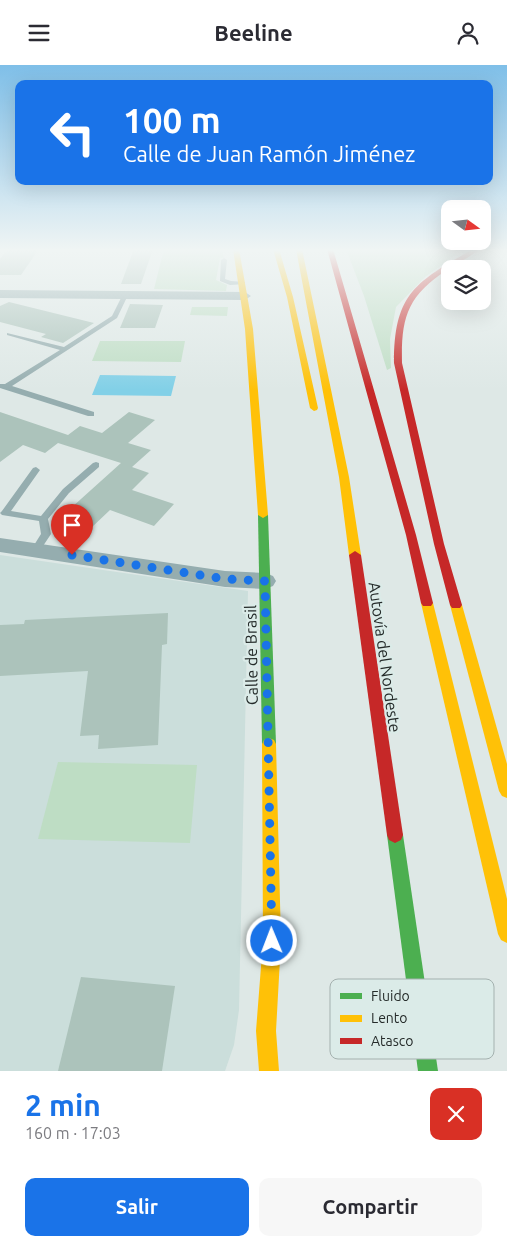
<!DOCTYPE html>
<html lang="es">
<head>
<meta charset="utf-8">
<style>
  :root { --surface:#fff; --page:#f7f7f7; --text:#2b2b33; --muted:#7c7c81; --accent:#1a73e8 }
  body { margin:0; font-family:Ubuntu,sans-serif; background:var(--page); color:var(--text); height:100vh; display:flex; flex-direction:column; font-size:19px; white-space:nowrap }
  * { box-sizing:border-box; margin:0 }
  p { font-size:16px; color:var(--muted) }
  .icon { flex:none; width:28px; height:28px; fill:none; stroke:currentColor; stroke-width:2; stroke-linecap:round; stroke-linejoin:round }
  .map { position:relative; height:1006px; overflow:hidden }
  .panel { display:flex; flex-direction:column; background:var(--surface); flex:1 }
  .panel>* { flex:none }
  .guide { position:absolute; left:15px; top:15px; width:478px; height:105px; border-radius:10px; box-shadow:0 5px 20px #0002; background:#1a73e8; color:#fff; overflow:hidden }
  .needle { width:32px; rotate:105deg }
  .buttons { position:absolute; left:441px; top:135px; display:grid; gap:10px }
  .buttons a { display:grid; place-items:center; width:50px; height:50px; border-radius:10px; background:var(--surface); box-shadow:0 5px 20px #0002; font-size:25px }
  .pin { position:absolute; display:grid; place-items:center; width:42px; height:42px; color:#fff; margin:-51px -21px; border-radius:50% 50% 50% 0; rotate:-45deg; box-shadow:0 0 5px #0007 }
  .pin .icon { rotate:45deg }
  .me { position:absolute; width:55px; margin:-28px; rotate:359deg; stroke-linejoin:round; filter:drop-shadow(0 0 4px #0008) }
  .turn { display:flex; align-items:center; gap:18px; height:105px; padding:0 25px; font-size:22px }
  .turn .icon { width:65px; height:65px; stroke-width:2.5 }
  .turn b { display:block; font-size:35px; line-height:42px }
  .round { display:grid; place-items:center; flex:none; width:52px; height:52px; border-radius:10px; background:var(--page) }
  .overview { display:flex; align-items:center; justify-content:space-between; height:85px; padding:0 25px }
  h1 { font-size:30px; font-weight:700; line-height:38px; color:var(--accent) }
  .cta { display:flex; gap:10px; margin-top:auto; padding:10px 25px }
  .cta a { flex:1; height:58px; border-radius:10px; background:var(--accent); color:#fff; font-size:20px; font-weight:700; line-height:58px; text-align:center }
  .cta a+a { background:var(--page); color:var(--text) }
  header { display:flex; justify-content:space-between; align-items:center; height:65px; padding:0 25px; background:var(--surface); font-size:22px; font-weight:700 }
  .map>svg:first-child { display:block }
  .built { fill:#cbdedb }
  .green { fill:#beddc4 }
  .water { fill:#82d0e7 }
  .building { fill:#acc3bb }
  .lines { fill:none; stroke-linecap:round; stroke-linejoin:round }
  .lane { fill:#95adaf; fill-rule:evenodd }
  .street { fill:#95adaf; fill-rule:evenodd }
  .fast { fill:#4caf50; fill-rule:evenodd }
  .slow { fill:#ffc107; fill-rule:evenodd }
  .jam { fill:#c62828; fill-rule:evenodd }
  .route { stroke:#1a73e8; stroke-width:9; stroke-dasharray:0 16.2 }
  .labels { text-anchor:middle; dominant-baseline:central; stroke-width:4.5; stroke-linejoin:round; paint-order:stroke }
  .street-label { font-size:16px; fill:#252b2a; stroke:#dbebe8 }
  .key { fill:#dbebe8; stroke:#a4b1af; stroke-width:1 }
  .key-label { font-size:14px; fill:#252b2a }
</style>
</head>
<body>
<header><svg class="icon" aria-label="menu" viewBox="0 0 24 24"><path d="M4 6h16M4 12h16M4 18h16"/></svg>Beeline<svg class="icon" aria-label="person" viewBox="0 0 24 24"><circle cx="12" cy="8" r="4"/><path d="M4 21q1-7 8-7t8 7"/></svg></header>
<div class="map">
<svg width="507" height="1006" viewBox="0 0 507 1006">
  <rect width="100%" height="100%" fill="#dee8e6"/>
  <polygon class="built" points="0,490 248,526 239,945 234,980 225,1006 0,1006"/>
  <g class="green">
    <polygon points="164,184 222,184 224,193 220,193 216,215 227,220 226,226 154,224"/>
    <polygon points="346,184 464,184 425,212 396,242 390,274 391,303 387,305 364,231"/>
    <polygon points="192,242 228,242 227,251 190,250"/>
    <polygon points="100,276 185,276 181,297 92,296"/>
    <polygon points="58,697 197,700 190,778 38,774"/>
  </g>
  <polygon class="water" points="100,310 176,311 171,331 92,330"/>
  <g class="building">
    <polygon points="8,184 39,184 21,210 0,210 0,194"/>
    <polygon points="134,184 153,184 141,219 121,219"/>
    <polygon points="9,237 94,258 63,278 41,272 46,269 0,257 0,241"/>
    <polygon points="130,239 163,240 155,263 120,263"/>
    <polygon points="0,347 68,370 80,361 102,368 129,347 155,355 128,378 151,385 132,402 149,408 132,425 174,439 154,461 110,445 91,463 61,452 121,398 58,378 45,388 23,380 0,397"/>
    <polygon points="168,548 167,579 162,580 158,680 98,684 99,670 80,671 88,606 0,611 0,560 24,559 25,555"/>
    <polygon points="81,912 175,921 162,1006 58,1006"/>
  </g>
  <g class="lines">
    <g class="lane">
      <polygon points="224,193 227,195 225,214 231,216 245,217 245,219 230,220 220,216 221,195"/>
      <polygon points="123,229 128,230 117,253 12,321 94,347 94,351 88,351 0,323 0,319 5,319 60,285 7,270 7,268 64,282 112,251"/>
      <polygon points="96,397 99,398 99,402 69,428 48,454 51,469 39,487 33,487 31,485 41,469 39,456 2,450 0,448 2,446 33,403 36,402 40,405 11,446 41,451 63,424 93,398"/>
    </g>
    <g class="street">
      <polygon points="0,225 245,227 251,231 245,235 0,233"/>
      <polygon points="0,473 225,506 265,508 273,511 276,516 273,521 265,524 225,522 0,487"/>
    </g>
    <g class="fast">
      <polygon points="263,447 268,450 276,679 274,683 269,685 264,683 262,679 258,450"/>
      <polygon points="395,762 401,765 403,770 438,1006 418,1006 387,770 389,765"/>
    </g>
    <g class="slow">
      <polygon points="233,184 239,184 253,264 268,450 263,453 258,450 245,264"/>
      <polygon points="273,184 279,184 293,232 318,343 317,345 314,346 310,343 287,232"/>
      <polygon points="296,184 302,184 349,412 361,490 355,494 349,490 339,412"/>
      <polygon points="427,534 431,535 433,538 507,834 507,878 501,875 498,869 421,538 423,535"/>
      <polygon points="456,536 460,537 462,540 507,699 507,733 502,731 499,726 450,540 452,537"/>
      <polygon points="269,673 274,675 276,679 281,876 276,966 279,1006 259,1006 256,966 263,876 262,679 264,675"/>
    </g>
    <g class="jam">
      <polygon points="327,184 333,184 416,470 433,538 431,541 423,541 421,538 406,470"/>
      <path d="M473,184h7c-10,8 -23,14 -33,21 -40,26 -46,48 -45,93l42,181 18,61 -2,3h-8l-2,-3 -16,-61 -40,-181c0,-70 22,-81 79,-114z"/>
      <polygon points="355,486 361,490 403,770 401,775 395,778 389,775 387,770 349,490"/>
    </g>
  </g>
  <linearGradient id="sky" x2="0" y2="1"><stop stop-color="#7fbfe8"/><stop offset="0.57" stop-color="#f0f5f4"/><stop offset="1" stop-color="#f0f5f4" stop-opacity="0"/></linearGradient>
  <rect width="507" height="325" fill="url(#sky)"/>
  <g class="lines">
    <polyline class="route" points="72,490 225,514 265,516 272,876"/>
  </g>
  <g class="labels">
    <g class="street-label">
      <text transform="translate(251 590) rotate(-91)">Calle de Brasil</text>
      <text transform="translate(385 592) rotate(82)">Autovía del Nordeste</text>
    </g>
  </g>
  <rect x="330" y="914" width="164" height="80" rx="8" class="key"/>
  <rect x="340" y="928" width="22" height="6" fill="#4caf50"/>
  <rect x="340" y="950" width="22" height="7" fill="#ffc107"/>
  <rect x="340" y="973" width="22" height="6" fill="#c62828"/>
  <g class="key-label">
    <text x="371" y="936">Fluido</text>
    <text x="371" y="958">Lento</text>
    <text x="371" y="981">Atasco</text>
  </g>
</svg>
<div class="buttons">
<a><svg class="needle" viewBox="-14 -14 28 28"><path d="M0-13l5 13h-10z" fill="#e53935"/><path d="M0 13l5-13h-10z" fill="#7c7c81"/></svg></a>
<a><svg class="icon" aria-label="layers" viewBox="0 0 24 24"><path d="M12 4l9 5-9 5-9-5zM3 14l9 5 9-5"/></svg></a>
</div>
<div class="pin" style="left:72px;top:490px;background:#d93025"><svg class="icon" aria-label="arrive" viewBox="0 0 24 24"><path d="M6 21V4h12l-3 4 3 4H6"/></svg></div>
<svg class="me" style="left:272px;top:876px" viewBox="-20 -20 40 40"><circle r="17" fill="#1a73e8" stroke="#fff" stroke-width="3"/><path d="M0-11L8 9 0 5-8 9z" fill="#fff"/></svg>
<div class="guide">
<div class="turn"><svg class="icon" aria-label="left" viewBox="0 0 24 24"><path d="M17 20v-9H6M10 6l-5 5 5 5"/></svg><div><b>100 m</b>Calle de Juan Ramón Jiménez</div></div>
</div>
</div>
<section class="panel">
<div class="overview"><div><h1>2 min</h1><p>160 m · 17:03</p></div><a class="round" style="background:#d93025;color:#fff"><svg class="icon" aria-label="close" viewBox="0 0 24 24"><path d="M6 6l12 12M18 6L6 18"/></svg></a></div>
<div class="cta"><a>Salir</a><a>Compartir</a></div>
</section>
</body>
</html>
